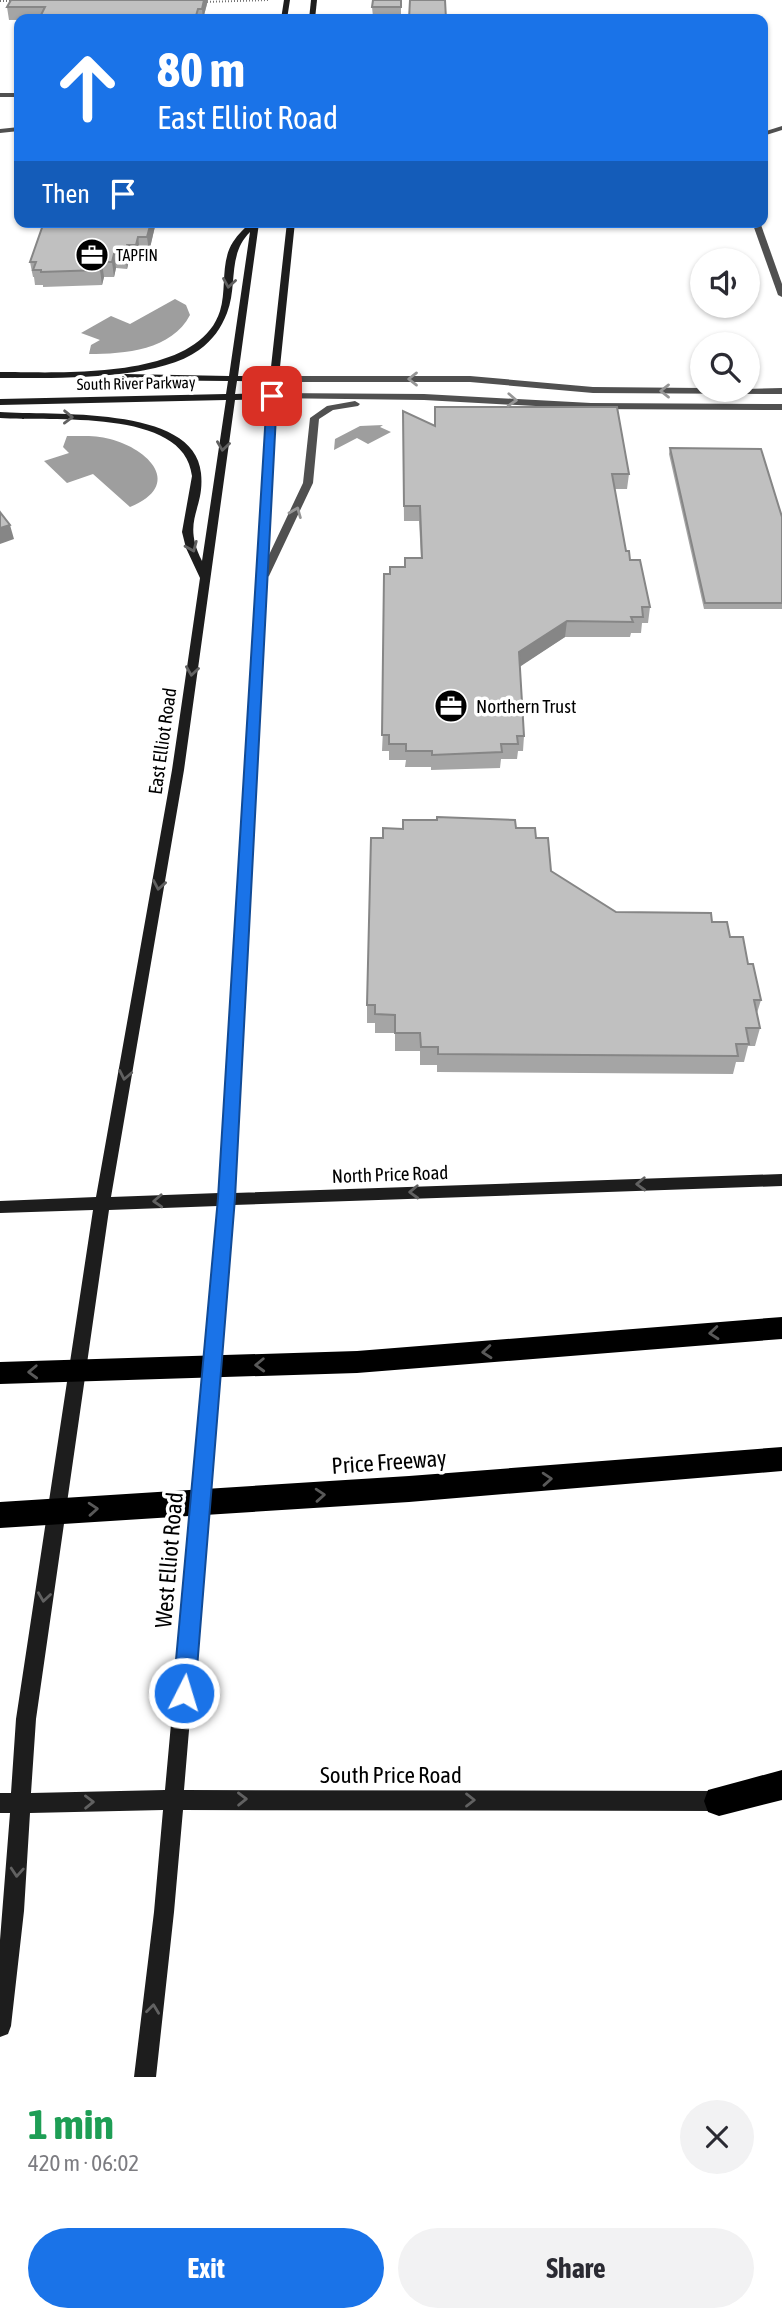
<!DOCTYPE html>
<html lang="en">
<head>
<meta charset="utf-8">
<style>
  :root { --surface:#fff; --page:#f2f2f3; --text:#2b2b33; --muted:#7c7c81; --accent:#1a73e8 }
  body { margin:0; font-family:"Asap Condensed",sans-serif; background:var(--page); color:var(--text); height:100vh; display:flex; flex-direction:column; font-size:26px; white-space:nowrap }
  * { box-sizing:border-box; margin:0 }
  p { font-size:23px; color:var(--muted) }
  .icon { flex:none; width:38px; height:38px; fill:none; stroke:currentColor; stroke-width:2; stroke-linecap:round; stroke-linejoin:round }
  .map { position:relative; height:2077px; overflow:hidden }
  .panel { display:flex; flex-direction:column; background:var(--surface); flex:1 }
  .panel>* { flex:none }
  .guide { position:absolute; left:14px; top:14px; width:754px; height:214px; border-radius:14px; box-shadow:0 2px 5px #0004; background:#1a73e8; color:#fff; overflow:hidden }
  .fabs { position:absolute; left:690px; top:248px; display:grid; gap:14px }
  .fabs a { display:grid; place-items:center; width:70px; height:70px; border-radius:50%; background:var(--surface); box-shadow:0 2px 5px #0004; font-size:35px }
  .pin { position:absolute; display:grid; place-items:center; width:60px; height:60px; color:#fff; margin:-30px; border-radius:14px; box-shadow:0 4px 10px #0006 }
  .me { position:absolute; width:77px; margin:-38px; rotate:5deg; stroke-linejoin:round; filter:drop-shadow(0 0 5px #0008) }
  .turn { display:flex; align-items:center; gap:24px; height:147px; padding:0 28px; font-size:32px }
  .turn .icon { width:91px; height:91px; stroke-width:2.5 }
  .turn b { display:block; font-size:49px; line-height:60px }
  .then { display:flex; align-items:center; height:66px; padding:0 28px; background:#0003; gap:14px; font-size:26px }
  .round { display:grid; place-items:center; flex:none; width:74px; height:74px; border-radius:37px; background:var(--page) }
  .headline { display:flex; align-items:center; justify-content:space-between; height:119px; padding:0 28px }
  h1 { font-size:42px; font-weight:700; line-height:52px; color:#1e9e55 }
  .button { display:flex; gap:14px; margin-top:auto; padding:14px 28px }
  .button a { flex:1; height:80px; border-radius:42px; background:var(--accent); color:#fff; font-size:28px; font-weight:700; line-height:80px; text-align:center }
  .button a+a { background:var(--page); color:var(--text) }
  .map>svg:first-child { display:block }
  .water { fill:#9e9e9e }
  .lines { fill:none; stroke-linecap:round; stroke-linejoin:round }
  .path { stroke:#727272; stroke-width:2; stroke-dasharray:1 2; stroke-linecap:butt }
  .lane { fill:#505050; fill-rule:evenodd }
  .street { fill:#505050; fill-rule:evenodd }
  .secondary { fill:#1d1d1d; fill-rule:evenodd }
  .highway { fill:#000; fill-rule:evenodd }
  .wall { fill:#a5a5a5 }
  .shaded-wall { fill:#868686 }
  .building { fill:#c0c0c0; stroke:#868686; stroke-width:2 }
  .oneway { stroke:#616161 }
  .oneway2 { stroke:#969696 }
  .oneway3 { stroke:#595959 }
  .route { fill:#1a73e8; stroke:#114b97; stroke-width:2 }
  .labels { text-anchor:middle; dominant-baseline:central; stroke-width:7; stroke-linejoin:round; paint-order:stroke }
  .far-poi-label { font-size:16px; fill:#000; stroke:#fff; text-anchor:start }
  .far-street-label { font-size:16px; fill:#000; stroke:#fff }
  .poi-label { font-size:19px; fill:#000; stroke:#fff; text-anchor:start }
  .street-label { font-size:19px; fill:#000; stroke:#fff }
  .near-street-label { font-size:23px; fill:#000; stroke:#fff }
</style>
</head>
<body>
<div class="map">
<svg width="782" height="2077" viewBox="0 0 782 2077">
  <rect width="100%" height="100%" fill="#fff"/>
  <g class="water">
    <path d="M175,299l11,6 4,10c-18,35 -65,39 -101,39l2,-9 9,-5 -19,-7 30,-17 19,8z"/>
    <polygon points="383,425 380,427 391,432 368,444 357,438 334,450 335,439 360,426"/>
    <path d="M67,436c14,0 30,-1 43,3 39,10 74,46 20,68l-37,-33 -26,9 -23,-22 25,-8 -6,-6z"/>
  </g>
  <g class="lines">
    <g class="path">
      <polyline points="0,1 17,1"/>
      <polyline points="204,2 268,0"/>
    </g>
    <g class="lane">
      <polygon points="782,126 782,130 763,136 763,132"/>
      <polygon points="752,222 760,222 782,284 782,297 778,295"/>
      <polygon points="470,376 593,387 702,388 702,390 782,388 782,394 593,393 470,382 274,382 270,379 274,376"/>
      <polygon points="272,393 424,394 591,403 782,404 782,410 591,409 424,400 269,398 267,396"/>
      <polygon points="355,401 360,404 358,406 333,410 319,419 313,483 269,576 264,579 260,578 259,576 303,483 310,418 327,406"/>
    </g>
    <g class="street">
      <rect x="0" y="93" width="19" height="4"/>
      <polygon points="19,127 19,131 0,133 0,129"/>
    </g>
    <g class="secondary">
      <polygon points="284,0 290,0 287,19 281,19"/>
      <polygon points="311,0 317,0 315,19 309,19"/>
      <path d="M251,222l8,1 -21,153h32l17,-154h8l-18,174 -43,797 548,-19v12l-549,19 -49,585 537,1 7,3 3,7 -3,7 -7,3 -538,-1 -9,102 -18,165h-22l20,-165 9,-102 -133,3 -6,98 -13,115 -3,8 -8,3v-97l10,-127h-10v-20h11l5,-74 77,-509 -93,3v-12l96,-4 76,-427 28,-192 -14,-30 -4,-16 10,-56c-7,-69 -143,-54 -192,-58v-6c49,4 195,-8 201,61 4,38 -20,46 1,88l24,-161 -226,5v-6l226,-5 2,-13 -103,-1 -4,-3 4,-3 104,2 21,-144c-23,23 -12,53 -23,81 -6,15 -14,27 -28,37 -42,31 -147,28 -199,28v-6c60,0 198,9 220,-61 7,-22 0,-49 13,-69 5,-8 12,-14 18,-20zM237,381l32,1 -1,11 -33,1zM267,399l-48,794 -108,4 73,-427 51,-370zM218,1206l-53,584 -134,3 5,-74 73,-509z"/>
    </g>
    <g class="highway">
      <polygon points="782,1317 782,1339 357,1373 0,1384 0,1362 357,1351"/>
      <polygon points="782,1447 782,1471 409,1502 0,1528 0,1502 409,1476"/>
      <polygon points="782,1770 782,1800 719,1816 708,1812 704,1801 708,1790"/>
    </g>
  </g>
  <g class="wall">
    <polygon points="208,0 203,19 9,20 7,7"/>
    <polygon points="401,0 401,17 373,17 372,7"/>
    <polygon points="156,222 149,252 140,252 138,260 129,260 127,269 116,268 114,277 104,277 102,285 43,287 43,285 35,285 34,277 33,277 30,262"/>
    <polygon points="403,411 434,426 629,474 627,489 614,489 626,551 650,607 648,623 642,623 641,633 631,633 630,637 565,637 520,666 524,736 523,751 518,751 517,759 501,759 500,768 431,770 431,767 405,767 406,760 389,760 389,751 382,751 390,574 405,567 421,558 419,521 404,521"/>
    <polygon points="670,448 782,517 782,609 704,609 669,454"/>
    <polygon points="516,828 536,838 551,871 616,912 712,922 730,937 748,964 761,1000 757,1013 760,1028 755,1046 748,1046 744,1062 736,1062 733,1074 437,1072 437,1065 420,1065 420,1051 395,1051 395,1033 375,1033 375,1023 367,1023 367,1005 383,838 403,829"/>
  </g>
  <g class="shaded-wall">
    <polygon points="204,0 208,0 203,19 202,9"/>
    <polygon points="151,222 156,222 149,252 147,237"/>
    <polygon points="138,237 140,252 138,260 136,245"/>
    <polygon points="127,245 129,260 127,269 125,254"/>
    <polygon points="114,254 116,268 114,277 112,262"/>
    <polygon points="102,262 104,277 102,285 100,270"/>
    <polygon points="10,525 14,539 0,544 0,528"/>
    <polygon points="567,621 565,637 518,668 519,652"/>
  </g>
  <g class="building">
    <polygon points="11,0 204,0 202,9 198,9 195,19 39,19 45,7 7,7"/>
    <polygon points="373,0 401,0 401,7 372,7"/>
    <polygon points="410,0 445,0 446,19 409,19"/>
    <polygon points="44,222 151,222 147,237 138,237 136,245 127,245 125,254 114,254 112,262 102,262 100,270 41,272 41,270 33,270 36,262 30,262"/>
    <polygon points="435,407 617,407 629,474 612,474 626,551 629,551 630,560 640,560 650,607 642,607 643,617 631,617 633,622 567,621 519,652 524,736 517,736 518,744 501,744 502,752 432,755 432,751 406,751 406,744 389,744 389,735 382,735 384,574 390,574 390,567 405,567 405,558 422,558 420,506 404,506 403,411 435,426"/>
    <polygon points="670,448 761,449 782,517 782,603 705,603"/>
    <polygon points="0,512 10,525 0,528"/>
    <polygon points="437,817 515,820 516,828 535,828 536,838 548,838 551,871 616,912 711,913 712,922 727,922 730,937 743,937 748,964 753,964 761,1000 754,1000 760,1028 746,1028 749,1044 736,1044 738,1056 438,1054 438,1047 421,1047 420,1033 395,1033 395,1015 375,1014 375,1005 367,1005 371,838 383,838 383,828 403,829 403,820 437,820"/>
  </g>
  <defs><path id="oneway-chevron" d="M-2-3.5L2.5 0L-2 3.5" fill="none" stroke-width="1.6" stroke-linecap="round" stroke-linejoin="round" transform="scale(1.75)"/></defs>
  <g class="oneway">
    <use href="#oneway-chevron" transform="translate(229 283) rotate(99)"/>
    <use href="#oneway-chevron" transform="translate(68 417) rotate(1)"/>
    <use href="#oneway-chevron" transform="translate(223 446) rotate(98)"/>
    <use href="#oneway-chevron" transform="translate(192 547) rotate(67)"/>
    <use href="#oneway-chevron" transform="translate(192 671) rotate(98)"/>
    <use href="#oneway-chevron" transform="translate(159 885) rotate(100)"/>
    <use href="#oneway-chevron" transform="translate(125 1075) rotate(101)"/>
    <use href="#oneway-chevron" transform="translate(641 1184) rotate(178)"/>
    <use href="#oneway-chevron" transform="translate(414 1192) rotate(178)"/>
    <use href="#oneway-chevron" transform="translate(158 1201) rotate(177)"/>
    <use href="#oneway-chevron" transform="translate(44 1597) rotate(98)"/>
    <use href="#oneway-chevron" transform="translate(242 1799) rotate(-1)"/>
    <use href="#oneway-chevron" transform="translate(470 1800)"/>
    <use href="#oneway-chevron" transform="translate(89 1802) rotate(-1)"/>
    <use href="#oneway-chevron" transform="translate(17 1872) rotate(94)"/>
    <use href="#oneway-chevron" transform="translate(153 2009) rotate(-83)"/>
  </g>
  <g class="oneway2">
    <use href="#oneway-chevron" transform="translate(413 379) rotate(-180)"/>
    <use href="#oneway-chevron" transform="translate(665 391) rotate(-180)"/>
    <use href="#oneway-chevron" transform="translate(512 400) rotate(3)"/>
    <use href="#oneway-chevron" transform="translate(296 512) rotate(-68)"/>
  </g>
  <g class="oneway3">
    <use href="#oneway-chevron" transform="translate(714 1333) rotate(175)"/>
    <use href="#oneway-chevron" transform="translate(487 1352) rotate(175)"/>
    <use href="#oneway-chevron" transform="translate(260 1365) rotate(178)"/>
    <use href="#oneway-chevron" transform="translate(33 1372) rotate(178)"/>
    <use href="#oneway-chevron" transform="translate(547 1479) rotate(-4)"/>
    <use href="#oneway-chevron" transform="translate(320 1495) rotate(-4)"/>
    <use href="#oneway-chevron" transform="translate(93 1509) rotate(-4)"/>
  </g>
  <polygon class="route" points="272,393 277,396 235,1198 195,1693 192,1700 184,1703 176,1700 173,1693 218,1198 267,396"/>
  <defs>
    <symbol id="office-disc" viewBox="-11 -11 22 22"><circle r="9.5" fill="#000" stroke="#fff"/><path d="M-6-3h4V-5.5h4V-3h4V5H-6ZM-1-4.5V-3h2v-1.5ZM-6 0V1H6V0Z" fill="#fff"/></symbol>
  </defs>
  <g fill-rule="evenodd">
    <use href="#office-disc" x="73" y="236" width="38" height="38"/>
    <use href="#office-disc" x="432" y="687" width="38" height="38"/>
  </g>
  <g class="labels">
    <g class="far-poi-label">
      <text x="116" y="255">TAPFIN</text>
    </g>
    <g class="far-street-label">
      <text transform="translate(136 383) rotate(-1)">South River Parkway</text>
    </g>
    <g class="poi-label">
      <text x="476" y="706">Northern Trust</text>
    </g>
    <g class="street-label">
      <text transform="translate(162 741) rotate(-82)">East Elliot Road</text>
      <text transform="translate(390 1174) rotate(-2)">North Price Road</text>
    </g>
    <g class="near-street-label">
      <text transform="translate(389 1462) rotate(-4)">Price Freeway</text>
      <text transform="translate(169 1560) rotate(-85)">West Elliot Road</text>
      <text x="391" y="1775">South Price Road</text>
    </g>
  </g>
</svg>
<div class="fabs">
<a><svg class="icon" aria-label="sound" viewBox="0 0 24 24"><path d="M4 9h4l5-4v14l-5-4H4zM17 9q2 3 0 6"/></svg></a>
<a><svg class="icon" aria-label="search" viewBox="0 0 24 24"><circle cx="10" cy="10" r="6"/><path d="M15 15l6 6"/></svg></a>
</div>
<div class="pin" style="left:272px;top:396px;background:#d93025"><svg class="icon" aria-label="arrive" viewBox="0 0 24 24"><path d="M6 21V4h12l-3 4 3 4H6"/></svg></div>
<svg class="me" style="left:184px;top:1693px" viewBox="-20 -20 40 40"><circle r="17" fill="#1a73e8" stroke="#fff" stroke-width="3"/><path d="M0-11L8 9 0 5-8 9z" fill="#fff"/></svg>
<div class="guide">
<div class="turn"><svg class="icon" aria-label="ahead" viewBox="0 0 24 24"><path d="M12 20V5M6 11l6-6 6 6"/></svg><div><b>80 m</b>East Elliot Road</div></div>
<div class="then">Then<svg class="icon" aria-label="arrive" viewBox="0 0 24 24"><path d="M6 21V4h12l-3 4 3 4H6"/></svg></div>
</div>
</div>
<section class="panel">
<div class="headline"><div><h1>1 min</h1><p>420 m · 06:02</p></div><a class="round"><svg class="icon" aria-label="close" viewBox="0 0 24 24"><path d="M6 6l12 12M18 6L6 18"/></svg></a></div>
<div class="button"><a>Exit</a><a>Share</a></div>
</section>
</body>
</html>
